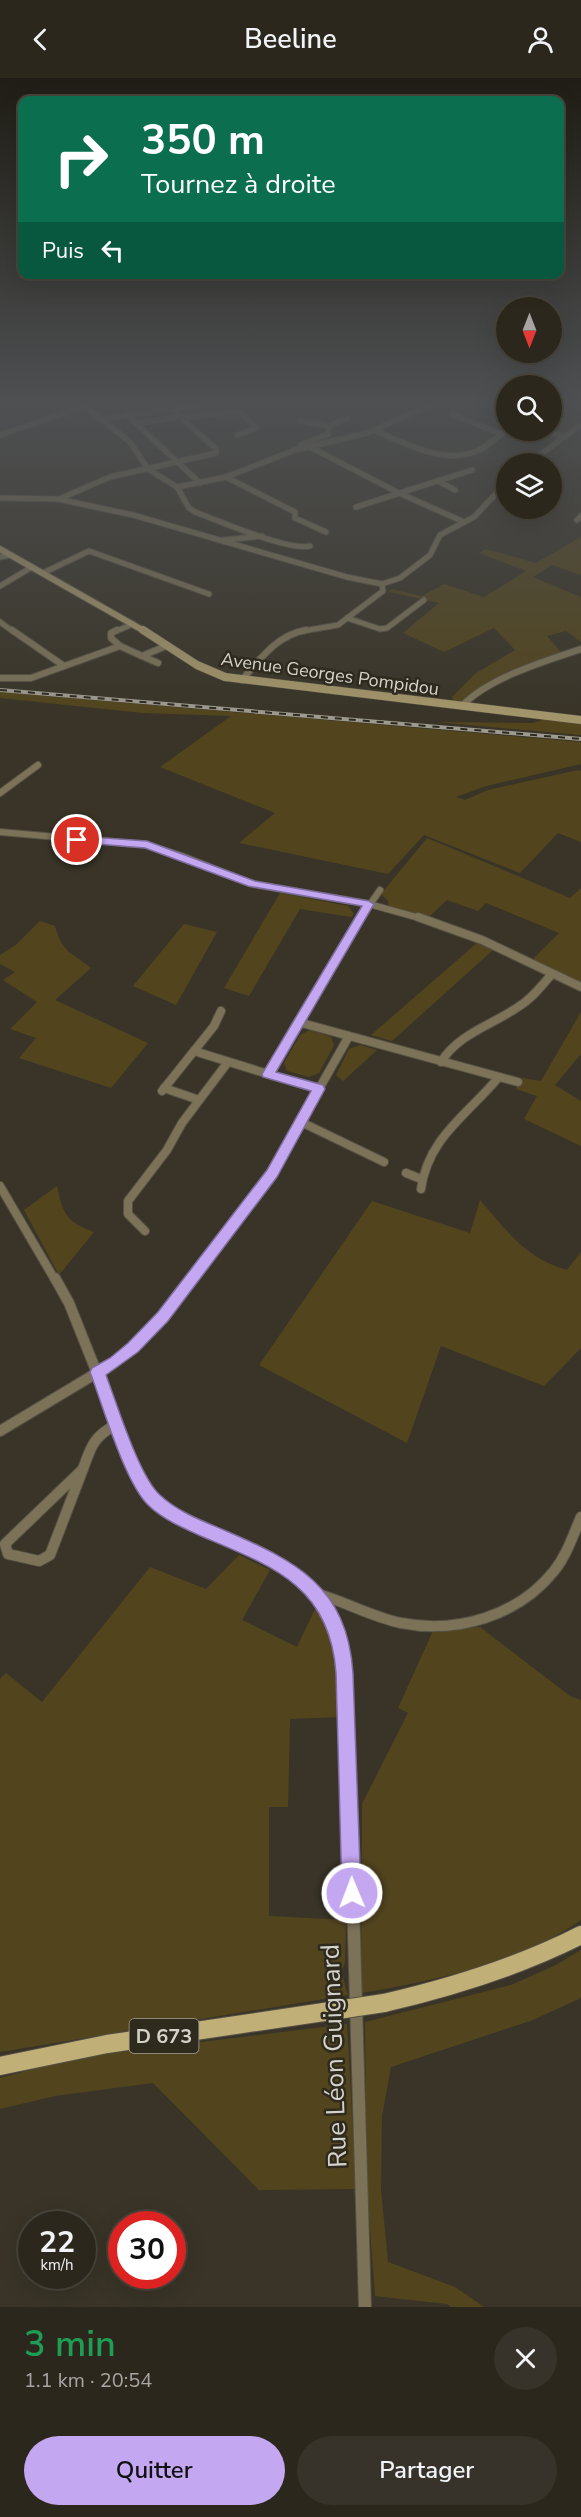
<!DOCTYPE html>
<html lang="fr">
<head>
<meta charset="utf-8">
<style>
  :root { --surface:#2b271d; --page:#37332a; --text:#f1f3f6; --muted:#a6a5a4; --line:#47443b; --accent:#c4a7f1 }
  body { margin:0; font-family:"Nunito Sans",sans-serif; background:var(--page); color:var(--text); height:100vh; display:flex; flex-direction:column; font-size:22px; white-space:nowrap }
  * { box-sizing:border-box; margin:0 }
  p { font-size:20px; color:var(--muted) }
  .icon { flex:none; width:33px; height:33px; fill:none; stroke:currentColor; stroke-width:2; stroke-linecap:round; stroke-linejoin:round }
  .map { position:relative; height:2229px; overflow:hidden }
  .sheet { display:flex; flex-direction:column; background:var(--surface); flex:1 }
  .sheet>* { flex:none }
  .banner { position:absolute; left:18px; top:18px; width:546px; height:183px; border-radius:12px; box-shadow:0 6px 24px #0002,0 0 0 2px var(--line); background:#0b6e4f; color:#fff; overflow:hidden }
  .needle { width:39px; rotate:180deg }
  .fabs { position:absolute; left:496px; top:219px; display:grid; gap:12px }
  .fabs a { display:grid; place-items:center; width:66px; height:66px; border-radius:50%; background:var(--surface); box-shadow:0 6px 24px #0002,0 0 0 2px var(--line); font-size:30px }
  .speed { position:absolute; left:18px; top:2133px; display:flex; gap:12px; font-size:30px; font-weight:700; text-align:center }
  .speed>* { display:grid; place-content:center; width:78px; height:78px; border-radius:50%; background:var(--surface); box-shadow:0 6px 24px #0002,0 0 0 2px var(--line); line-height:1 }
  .speed small { font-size:15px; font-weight:400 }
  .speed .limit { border:9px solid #d22; background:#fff; color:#111 }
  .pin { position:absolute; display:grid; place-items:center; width:51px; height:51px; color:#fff; margin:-26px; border:3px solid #fff; border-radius:50%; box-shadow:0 2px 6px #0007 }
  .me { position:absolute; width:66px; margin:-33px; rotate:359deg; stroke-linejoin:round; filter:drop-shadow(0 0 4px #0008) }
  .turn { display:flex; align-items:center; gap:21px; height:126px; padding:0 24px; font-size:27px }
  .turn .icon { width:78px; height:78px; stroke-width:2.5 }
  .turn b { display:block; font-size:42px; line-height:51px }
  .then { display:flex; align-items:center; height:57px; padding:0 24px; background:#0003; gap:12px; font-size:22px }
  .round { display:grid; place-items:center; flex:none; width:63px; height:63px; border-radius:32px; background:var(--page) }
  .headline { display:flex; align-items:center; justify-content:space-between; height:102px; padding:0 24px }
  h1 { font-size:36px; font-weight:600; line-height:45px; color:#1e9e55 }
  .primary-button { display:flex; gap:12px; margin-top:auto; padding:12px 24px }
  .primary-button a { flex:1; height:69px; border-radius:36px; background:var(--accent); color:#111; font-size:24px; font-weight:600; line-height:69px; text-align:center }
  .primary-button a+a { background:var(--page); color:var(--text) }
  header { display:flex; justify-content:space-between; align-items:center; height:78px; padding:0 24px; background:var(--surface); font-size:27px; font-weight:600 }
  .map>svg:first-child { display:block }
  .green { fill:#52451e }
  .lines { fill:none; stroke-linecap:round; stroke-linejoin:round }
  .street-far4-casing { stroke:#555044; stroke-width:7 }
  .street-far3-casing { stroke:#555044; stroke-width:8 }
  .street-far2-casing { stroke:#555044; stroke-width:10 }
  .street-far1-casing { stroke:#555044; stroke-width:12 }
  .street-casing { stroke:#555044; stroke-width:14 }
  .secondary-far1-casing { stroke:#555044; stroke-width:8 }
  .secondary-casing { stroke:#555044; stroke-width:9 }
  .primary-casing { stroke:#555044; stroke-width:20 }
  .street-far4 { stroke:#7b7258; stroke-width:5 }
  .street-far3 { stroke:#7b7258; stroke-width:6 }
  .street-far2 { stroke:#7b7258; stroke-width:8 }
  .street-far1 { stroke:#7b7258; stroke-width:10 }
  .street { stroke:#7b7258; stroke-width:12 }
  .secondary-far1 { stroke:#a3956a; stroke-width:6 }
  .secondary { stroke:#a3956a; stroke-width:8 }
  .primary { stroke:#c1af78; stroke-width:18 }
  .rail-casing { stroke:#9e9a90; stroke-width:4 }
  .rail { stroke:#2e2a1d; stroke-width:2; stroke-dasharray:7; stroke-linecap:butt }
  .primary-bridge-casing { stroke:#555044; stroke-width:20; stroke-linecap:butt }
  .primary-bridge { stroke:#c1af78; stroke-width:18 }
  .route { fill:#c4a7f1; stroke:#7f6d9d; stroke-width:1.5 }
  .labels { text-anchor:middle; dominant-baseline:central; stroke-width:5; stroke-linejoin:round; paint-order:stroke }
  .far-street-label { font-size:18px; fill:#d5d2ca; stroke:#2e2a1d }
  .shield { fill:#2e2a1d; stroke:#a3a096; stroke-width:1.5 }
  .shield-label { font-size:20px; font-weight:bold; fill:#d5d2ca }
  .near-street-label { font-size:26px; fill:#d5d2ca; stroke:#2e2a1d }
</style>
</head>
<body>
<header><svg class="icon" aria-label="back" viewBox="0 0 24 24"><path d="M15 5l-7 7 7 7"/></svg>Beeline<svg class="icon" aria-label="person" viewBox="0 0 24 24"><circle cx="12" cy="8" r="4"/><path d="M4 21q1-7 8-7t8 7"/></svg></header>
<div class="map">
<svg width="581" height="2229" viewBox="0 0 581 2229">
  <rect width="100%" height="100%" fill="#393427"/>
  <g class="green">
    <polygon points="558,336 578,339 581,345 570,352 559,356 552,352 552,341 564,340 556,337"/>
    <polygon points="581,459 581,497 552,487 533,499 581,519 581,564 566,553 547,558 562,575 473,616 461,624 453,623 452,619 476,595 515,572 494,550 444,574 403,555 439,525 389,514 391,511 422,518 444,506 484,519 526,493 479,475 486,471 536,485"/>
    <polygon points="0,614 581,664 581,686 486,708 456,719 465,722 488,712 578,692 581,693 581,764 558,755 520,795 424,757 388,796 239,765 275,735 160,689 231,638 143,635 0,620"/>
    <polygon points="546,641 581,645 581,657 436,644 533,645"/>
    <polygon points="427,760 570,820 581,810 581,906 532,882 559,855 486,825 478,833 447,822 429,839 389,829 388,823 381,816"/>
    <polygon points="280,815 348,828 354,836 351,839 300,831 249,918 224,910"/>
    <path d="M40,843l15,5c8,28 15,25 36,42l-36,32 93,43 -37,45 -92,-30 17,-20 -26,-9 27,-27 -34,-22 12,-8 -15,-8v-9l16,-10z"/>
    <polygon points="184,846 217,854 176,927 133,908"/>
    <polygon points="477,865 493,872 392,963 371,957"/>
    <polygon points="581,934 581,976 555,1007 581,1023 581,1068 524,1041 537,1018 516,1011 522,1000 541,1003"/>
    <polygon points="310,952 331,959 334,967 319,995 309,999 287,993 284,985 300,957"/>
    <polygon points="360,967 377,972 343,1003 336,997 349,971"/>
    <path d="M57,1108c6,29 10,36 37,46l-35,43 -35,-65z"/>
    <path d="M480,1122c28,32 45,58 87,70l14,-18v96l-37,38 -103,-40 -34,97 -148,-78 113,-164 98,32z"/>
    <polygon points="239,1477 270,1492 242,1542 297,1569 317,1527 329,1543 337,1572 341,1639 290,1641 288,1729 269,1729 269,1838 346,1842 345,1885 341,1893 348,1917 0,1974 0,1601 6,1595 42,1624 150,1489 206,1511"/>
    <path d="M480,1549l90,69 11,4v220c-64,44 -144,60 -220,73l1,-189 46,-91 -10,-5 35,-77z"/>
    <polygon points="581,1872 581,1920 533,1942 391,1989 382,2038 381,2111 388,2184 455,2209 484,2229 451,2229 447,2226 375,2218 367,2110 365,1944 511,1907 556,1887"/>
    <polygon points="347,1946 356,2111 259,2112 153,2005 55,2018 0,2031 0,2000 73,1980"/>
  </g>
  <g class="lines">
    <defs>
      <g id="street-far4">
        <polyline points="81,325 130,364 148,391 177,409"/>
        <polyline points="452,336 501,356"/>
        <polyline points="127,337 200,405"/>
        <polyline points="552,337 554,325"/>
        <polyline points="182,340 238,333 257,350 237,357"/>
        <polyline points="102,341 216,325"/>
        <polyline points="299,343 329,348 347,340"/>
        <polyline points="137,346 180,338"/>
        <path d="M374,352c30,13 69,35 103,21 11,-5 20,-15 31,-21"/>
        <polyline points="549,352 561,359"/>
        <polyline points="0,357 85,328"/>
        <polyline points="301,367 328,356 329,348"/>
        <polyline points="310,369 399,415 464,444"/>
        <polyline points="527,386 581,347"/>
        <polyline points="226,399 295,434 295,440 326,454"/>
        <polyline points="438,403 455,412"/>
        <polyline points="177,409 226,399 295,372 367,355 435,325"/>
        <path d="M177,409l12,21 6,4c25,9 92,39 115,34"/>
        <polyline points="0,420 58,421 133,437 347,499 382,506 400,500 430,477 440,457 474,439 507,404"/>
        <polyline points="59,421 110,399 216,375 216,371 173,332"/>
        <polyline points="356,429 472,392"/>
        <polyline points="577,442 581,438"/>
        <polyline points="224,462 262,458"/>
        <polyline points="0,479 10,477"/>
        <polyline points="43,495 89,473 209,516"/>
        <polyline points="0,508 32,489"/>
        <polyline points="347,540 380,551 387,550 424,522"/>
        <polyline points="0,544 14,554"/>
        <polyline points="114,554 133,546"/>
        <polyline points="297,554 338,547 383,513 382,506"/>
      </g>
      <g id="street-far3">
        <polyline points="12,552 64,588"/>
        <polyline points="117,552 111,555 111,560 120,568 142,578 166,568"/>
        <polyline points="142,578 158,585"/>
        <polyline points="0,600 31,600 120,568"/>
        <path d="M242,602c18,-21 35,-45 64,-50"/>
        <path d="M462,628c26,-28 83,-45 119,-57"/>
        <polyline points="0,715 38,687"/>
        <polyline points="0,754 147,767 182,778 252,806 369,826 423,841"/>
        <polyline points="360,841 380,812"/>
      </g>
      <g id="street-far2">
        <polyline points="418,839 482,862 581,909"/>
        <polyline points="298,944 361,839"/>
        <polyline points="349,958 319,1011 268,996 298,944 518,1004"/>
        <polyline points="194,973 268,996"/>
        <path d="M441,984c17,-28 51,-37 77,-55 14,-8 23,-21 34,-33"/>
        <polyline points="164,1010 199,1022"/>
        <polyline points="162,1013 214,948 221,933"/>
        <polyline points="301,1044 384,1084"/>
        <polyline points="406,1095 421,1101"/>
        <polyline points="0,1108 55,1202"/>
        <path d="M421,1111c7,-51 46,-74 77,-111"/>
        <polyline points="145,1153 128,1136 128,1123 167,1072 182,1045 228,984"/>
        <polyline points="190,1202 263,1110 319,1011"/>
      </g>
      <g id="street-far1">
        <path d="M55,1200l14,25 73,183c23,27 53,40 85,53 110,46 117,83 121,196"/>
        <polyline points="0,1353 115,1284 150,1253 191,1200"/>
        <polygon points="83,1391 50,1477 39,1483 8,1476 5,1466"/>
        <path d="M83,1391c8,-23 11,-33 34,-45"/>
        <path d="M318,1516c28,8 54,23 83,29 56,11 117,-7 153,-52 13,-16 19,-36 27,-54"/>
      </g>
      <polyline id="street" points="348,1655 365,2229"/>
      <polyline id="secondary-far1" points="0,471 146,554"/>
      <polyline id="secondary" points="143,552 197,587 225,599 581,642"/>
      <g id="primary">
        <path d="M384,1925c69,-16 134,-36 197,-68"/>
        <polyline points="0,1988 107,1966 324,1934"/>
      </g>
    </defs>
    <use href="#street-far4" class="street-far4-casing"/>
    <use href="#street-far3" class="street-far3-casing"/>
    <use href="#street-far2" class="street-far2-casing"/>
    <use href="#street-far1" class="street-far1-casing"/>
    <use href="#street" class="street-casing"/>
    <use href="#secondary-far1" class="secondary-far1-casing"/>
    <use href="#secondary" class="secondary-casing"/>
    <use href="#primary" class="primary-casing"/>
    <use href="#street-far4" class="street-far4"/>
    <use href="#street-far3" class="street-far3"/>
    <use href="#street-far2" class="street-far2"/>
    <use href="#street-far1" class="street-far1"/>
    <use href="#street" class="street"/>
    <use href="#secondary-far1" class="secondary-far1"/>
    <use href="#secondary" class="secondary"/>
    <use href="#primary" class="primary"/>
    <defs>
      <polyline id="rail" points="0,612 581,661"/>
    </defs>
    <use href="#rail" class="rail-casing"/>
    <use href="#rail" class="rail"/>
    <defs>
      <polyline id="primary-bridge" points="324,1934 384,1925"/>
    </defs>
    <use href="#primary-bridge" class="primary-bridge-casing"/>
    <use href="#primary-bridge" class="primary-bridge"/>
  </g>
  <linearGradient id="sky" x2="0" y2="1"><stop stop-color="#1f1d15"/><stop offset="0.51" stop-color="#4e5052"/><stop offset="1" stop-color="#4e5052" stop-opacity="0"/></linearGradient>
  <rect width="581" height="637" fill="url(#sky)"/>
  <path class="route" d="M77,758l70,5 108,40 114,20 5,3 -98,168 47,13 2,4 -48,88 -109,144 -30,31 -32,23c11,29 33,101 54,120 18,17 43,26 64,35 72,31 123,56 129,143l8,220 -2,7 -7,3 -7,-3 -3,-7 -6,-220c-6,-87 -64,-107 -133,-136 -18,-8 -41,-18 -55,-32 -24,-24 -45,-99 -58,-133l2,-4 18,-10 18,-15 30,-31 109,-142 44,-79 -48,-14 -1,-3 100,-168 -114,-20 -103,-38 -72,-6v-5z"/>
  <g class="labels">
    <g class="far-street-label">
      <text transform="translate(330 596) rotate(8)">Avenue Georges Pompidou</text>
    </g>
    <rect class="shield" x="129.5" y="1941" width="69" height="34" rx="4.5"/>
    <g class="shield-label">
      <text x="164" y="1958">D 673</text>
    </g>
    <g class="near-street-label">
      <text transform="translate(334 1978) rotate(-92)">Rue Léon Guignard</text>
    </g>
  </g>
</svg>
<div class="fabs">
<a><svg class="needle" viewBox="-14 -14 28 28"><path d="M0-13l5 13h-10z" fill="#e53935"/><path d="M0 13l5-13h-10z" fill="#a6a5a4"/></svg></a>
<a><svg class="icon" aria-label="search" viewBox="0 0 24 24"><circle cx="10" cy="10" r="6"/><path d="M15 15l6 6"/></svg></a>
<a><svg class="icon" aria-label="layers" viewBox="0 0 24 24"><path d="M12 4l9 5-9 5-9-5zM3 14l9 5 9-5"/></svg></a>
</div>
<div class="speed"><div>22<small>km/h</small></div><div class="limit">30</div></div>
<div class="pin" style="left:77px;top:762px;background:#d93025"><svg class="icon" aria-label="arrive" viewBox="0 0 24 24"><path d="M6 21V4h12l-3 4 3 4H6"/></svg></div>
<svg class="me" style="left:352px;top:1815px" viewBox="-20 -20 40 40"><circle r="17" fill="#c4a7f1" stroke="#fff" stroke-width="3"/><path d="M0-11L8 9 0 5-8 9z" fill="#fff"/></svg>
<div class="banner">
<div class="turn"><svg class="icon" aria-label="right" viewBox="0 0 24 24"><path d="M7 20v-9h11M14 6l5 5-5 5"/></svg><div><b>350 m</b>Tournez à droite</div></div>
<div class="then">Puis<svg class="icon" aria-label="left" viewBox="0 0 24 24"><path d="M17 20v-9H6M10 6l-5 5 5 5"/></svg></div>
</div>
</div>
<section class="sheet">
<div class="headline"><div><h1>3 min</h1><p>1.1 km · 20:54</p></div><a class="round"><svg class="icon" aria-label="close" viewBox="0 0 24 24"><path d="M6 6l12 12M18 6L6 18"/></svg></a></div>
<div class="primary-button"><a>Quitter</a><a>Partager</a></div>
</section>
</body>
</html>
